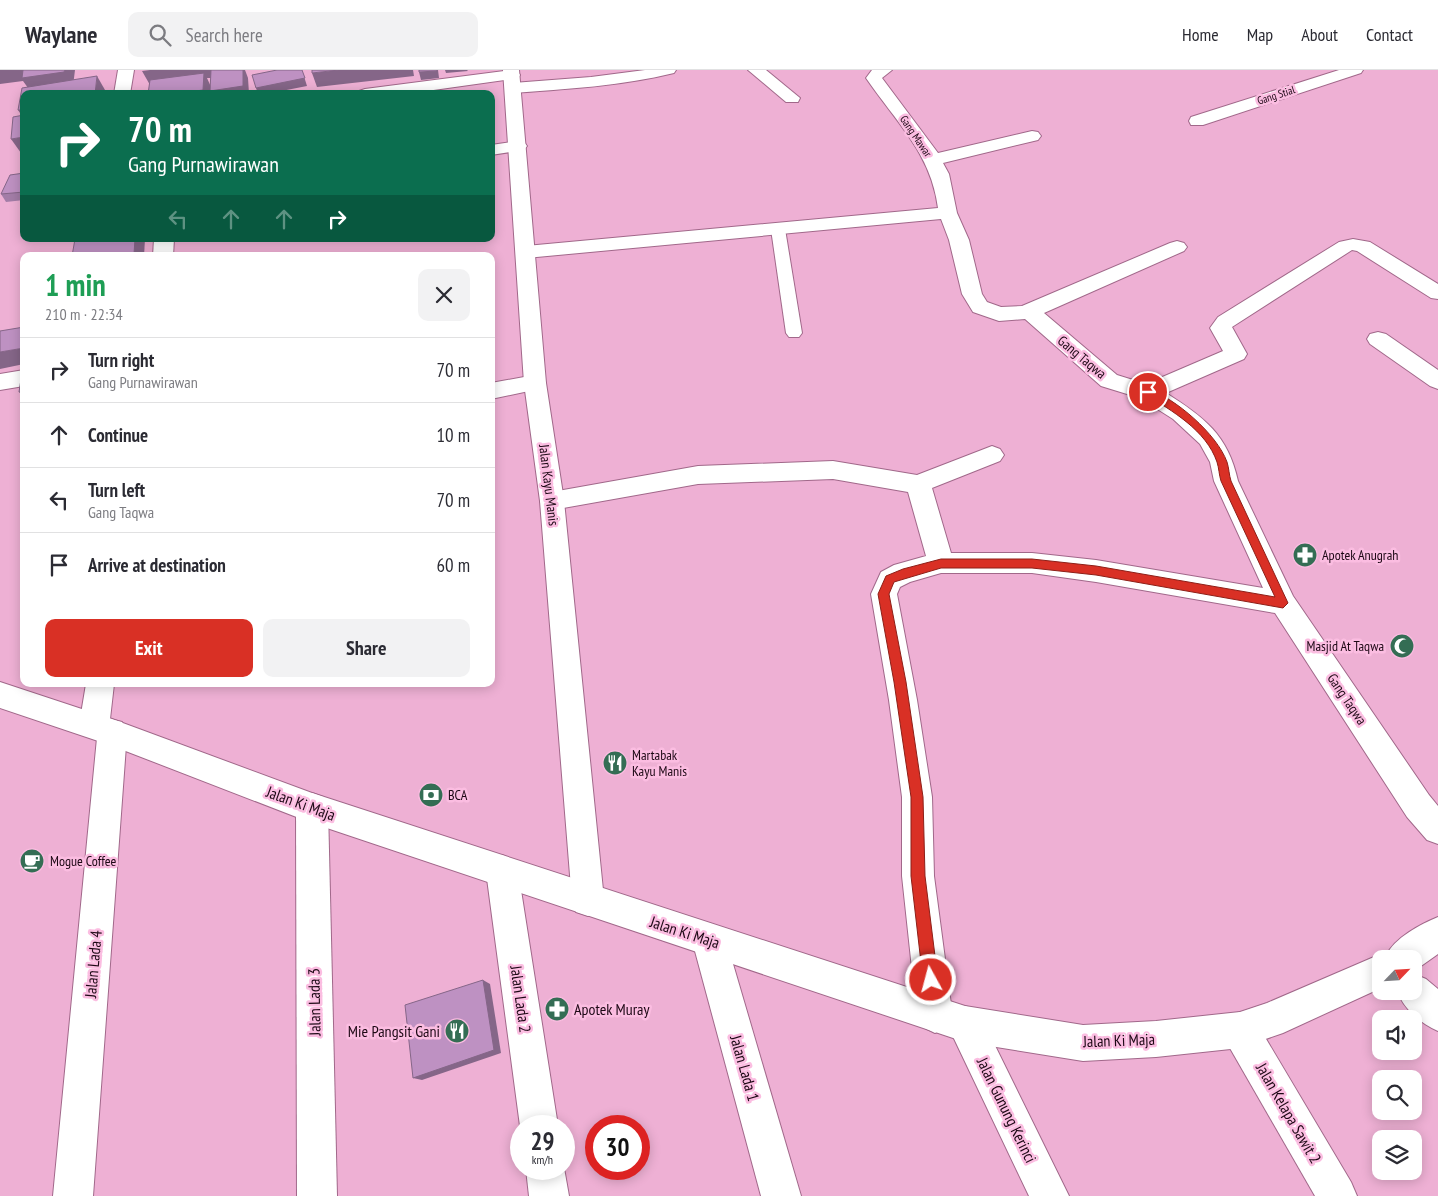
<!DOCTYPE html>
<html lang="en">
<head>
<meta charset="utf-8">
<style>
  :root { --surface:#fff; --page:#f2f2f3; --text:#2b2b33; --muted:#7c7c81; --line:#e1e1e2; --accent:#d93025 }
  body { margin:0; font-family:"PT Sans Narrow",sans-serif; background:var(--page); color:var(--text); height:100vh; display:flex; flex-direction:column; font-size:19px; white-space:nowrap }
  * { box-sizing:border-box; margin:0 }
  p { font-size:16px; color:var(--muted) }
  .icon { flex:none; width:28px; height:28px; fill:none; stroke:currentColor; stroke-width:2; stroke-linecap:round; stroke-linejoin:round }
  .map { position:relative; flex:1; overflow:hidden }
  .details { position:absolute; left:20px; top:182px; width:475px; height:435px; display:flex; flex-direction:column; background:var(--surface); border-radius:10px; box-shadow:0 2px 12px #0003 }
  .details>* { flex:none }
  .top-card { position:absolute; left:20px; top:20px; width:475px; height:152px; border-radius:10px; box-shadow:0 2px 12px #0003; background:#0b6e4f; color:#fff; overflow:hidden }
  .needle { width:32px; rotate:65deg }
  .tools { position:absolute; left:1372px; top:880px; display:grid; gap:10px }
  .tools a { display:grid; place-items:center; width:50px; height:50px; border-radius:10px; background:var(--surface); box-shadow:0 2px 12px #0003; font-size:25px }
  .speed { position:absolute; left:510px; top:1045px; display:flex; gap:10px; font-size:25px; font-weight:700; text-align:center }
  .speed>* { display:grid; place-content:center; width:65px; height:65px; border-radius:50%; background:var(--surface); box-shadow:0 2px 12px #0003; line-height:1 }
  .speed small { font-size:12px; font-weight:400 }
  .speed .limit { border:8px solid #d22; background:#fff; color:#111 }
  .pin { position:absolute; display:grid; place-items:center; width:42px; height:42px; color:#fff; margin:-21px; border:2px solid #fff; border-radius:50%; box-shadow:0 1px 5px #0007 }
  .me { position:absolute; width:55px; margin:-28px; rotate:353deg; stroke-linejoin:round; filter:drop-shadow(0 0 4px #0008) }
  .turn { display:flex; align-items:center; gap:18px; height:105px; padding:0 25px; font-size:22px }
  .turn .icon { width:65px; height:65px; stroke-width:2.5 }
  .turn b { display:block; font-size:35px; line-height:42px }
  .lanes { display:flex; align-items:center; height:48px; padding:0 25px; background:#0003; justify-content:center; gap:25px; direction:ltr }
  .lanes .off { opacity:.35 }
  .round { display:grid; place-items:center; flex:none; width:52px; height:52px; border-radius:10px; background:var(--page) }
  .headline { display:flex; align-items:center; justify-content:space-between; height:85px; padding:0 25px }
  h1 { font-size:30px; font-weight:700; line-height:38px; color:#1e9e55 }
  .cta { display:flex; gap:10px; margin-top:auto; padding:10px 25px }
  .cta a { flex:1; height:58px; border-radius:10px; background:var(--accent); color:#fff; font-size:20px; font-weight:700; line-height:58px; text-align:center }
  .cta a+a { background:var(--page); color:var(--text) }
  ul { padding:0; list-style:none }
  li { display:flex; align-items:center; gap:15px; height:65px; padding:0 25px; border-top:1px solid var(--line) }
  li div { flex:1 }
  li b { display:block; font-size:19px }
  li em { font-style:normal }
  header { display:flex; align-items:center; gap:30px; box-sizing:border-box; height:70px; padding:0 25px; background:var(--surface); border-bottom:1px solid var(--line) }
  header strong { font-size:24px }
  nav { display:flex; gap:28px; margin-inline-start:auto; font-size:18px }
  .search { width:350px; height:45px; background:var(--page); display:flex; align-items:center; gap:12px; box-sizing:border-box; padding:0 18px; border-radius:10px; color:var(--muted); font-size:19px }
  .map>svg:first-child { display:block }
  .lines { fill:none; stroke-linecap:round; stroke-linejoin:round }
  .service-casing { stroke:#a1688a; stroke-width:2 }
  .minor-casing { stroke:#a1688a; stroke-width:2 }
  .tertiary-casing { stroke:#a1688a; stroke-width:2 }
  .secondary-casing { stroke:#a1688a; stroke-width:2 }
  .service { fill:#fff; fill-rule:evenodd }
  .minor { fill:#fff; fill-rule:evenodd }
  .tertiary { fill:#fff; fill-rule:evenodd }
  .secondary { fill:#fff; fill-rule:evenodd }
  .wall { fill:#a37da7 }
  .shaded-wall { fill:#856688 }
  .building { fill:#be91c2; stroke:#856688 }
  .route { fill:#d93025; stroke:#8d1f18 }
  .labels { text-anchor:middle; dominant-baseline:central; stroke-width:5; stroke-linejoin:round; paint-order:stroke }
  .far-street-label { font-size:11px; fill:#1d0815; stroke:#fbbde1 }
  .street-label { font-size:14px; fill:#1d0815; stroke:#fbbde1 }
  .poi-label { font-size:14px; fill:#1d0815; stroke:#fbbde1; text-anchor:start }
  .near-street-label { font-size:16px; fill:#1d0815; stroke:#fbbde1 }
  .near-poi-label { font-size:16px; fill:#1d0815; stroke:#fbbde1; text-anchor:start }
</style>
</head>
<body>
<header>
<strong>Waylane</strong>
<div class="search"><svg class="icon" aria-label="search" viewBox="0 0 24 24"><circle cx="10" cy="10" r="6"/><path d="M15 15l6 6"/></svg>Search here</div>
<nav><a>Home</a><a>Map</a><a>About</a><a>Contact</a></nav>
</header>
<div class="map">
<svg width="1438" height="1126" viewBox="0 0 1438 1126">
  <rect width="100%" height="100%" fill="#eeb0d4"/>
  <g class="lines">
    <defs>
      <polygon id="service" points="778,155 785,159 802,263 799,267 789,267 786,263 771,159"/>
      <g id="minor">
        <polygon points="118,0 134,0 130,24 114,24"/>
        <polygon points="512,0 518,2 520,5 518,8 405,24 357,24 359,21 365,19"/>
        <path d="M645,0h31l-2,3c-53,13 -107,16 -161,20l-6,-2 -2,-3 2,-3 6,-2 78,-6z"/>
        <polygon points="748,0 766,0 800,28 798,32 786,32"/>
        <path d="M872,0h20l-10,8 56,75 94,-22 6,1 3,4 -3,4 -95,23 6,11 8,39 12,27 13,54 5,8 14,5 21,-1 148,-63 7,-2 7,2 3,4 -3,4 -140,62 73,62 29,9 77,-33 -13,-23 8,-11 121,-75 14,-3 17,3 68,42v15l-7,-1 -74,-47 -5,-1 -120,77 15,27 -3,5 -78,34c38,24 62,42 72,88l55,115 136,199 9,11v38l-11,-4 -20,-23 -132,-204 -179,-31 -64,-9h-91l-31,9 -10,5 -3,7 20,106 15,97 2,79 18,136 13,-6 13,5 91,185h-40l-81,-170 -13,7 -12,-6 -6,-12 -15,-139v-79l-13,-97 -18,-106 10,-22 13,-7 32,-9 -18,-64 -75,-13 -135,5 -146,26 -9,-2 -3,-7 3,-7 9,-2 146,-26 135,-5 84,14 75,-29 8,3 4,6 -4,6 -68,27 19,65h81l64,7 167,28 -49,-107 -4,-19 -10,-18 -27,-25 -33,-21 -39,-12 -76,-67 -26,2 -26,-9 -11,-18 -13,-54 -8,-21 -415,39 -7,-2 -3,-4 3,-4 7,-2 412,-38c-7,-55 -42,-86 -72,-130z"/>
        <polygon points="1339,0 1363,0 1361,3 1203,55 1191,55 1189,51 1191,47"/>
        <polygon points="518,71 524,72 527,76 524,80 491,85 491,75"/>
        <polygon points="154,169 174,169 173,186 153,186"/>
        <polygon points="1378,262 1386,264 1438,300 1438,319 1430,316 1370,274 1367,269 1370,264"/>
        <polygon points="24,300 24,316 0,320 0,304"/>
        <polygon points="535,305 543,308 546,313 543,318 491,329 491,313"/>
        <polygon points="86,614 114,614 110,649 122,652 127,662 93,1126 53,1126 97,668 94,669 84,665 79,656"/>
        <polygon points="312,723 323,727 328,738 337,1126 297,1126 296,738 301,727"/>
        <polygon points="502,785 513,790 518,801 558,1056 521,1056 521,1059 520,1056 486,801 491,790"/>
        <polygon points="709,853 721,858 726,870 801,1126 761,1126 692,870 697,858"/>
        <path d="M1414,904l12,5 12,10v42c-18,-8 -34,-22 -41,-40h17z"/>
        <polygon points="1240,942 1253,947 1351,1112 1357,1126 1315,1126 1227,973 1222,960 1227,947"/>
        <polygon points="564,1098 569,1126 529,1126 526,1099"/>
      </g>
      <polygon id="tertiary" points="503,0 519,0 546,313 564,431 604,830 600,842 588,846 576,842 572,830 540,431 524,313"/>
      <path id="secondary" d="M0,612l112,37 200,74 653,213 118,19 73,-4 84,-9 27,-9 114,-49 5,2c8,-18 35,-32 52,-39v37l-24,17v-12h-33v29l-98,45 -43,15 -84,9 -73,4 -118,-19 -653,-219 -202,-78 -110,-37z"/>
    </defs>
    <use href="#service" class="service-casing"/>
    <use href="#minor" class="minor-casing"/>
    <use href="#tertiary" class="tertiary-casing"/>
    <use href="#secondary" class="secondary-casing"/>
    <use href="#service" class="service"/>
    <use href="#minor" class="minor"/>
    <use href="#tertiary" class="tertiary"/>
    <use href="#secondary" class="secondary"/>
  </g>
  <polygon class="wall" points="24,103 24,130 6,132 1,124"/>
  <g class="shaded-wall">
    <polygon points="0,0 75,0 73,16 31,22 23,11 0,14"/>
    <polygon points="150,0 214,0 213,8 207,8 211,17 243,0 245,0 248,8 249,24 212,24 211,22 211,24 173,24 150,15 142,1"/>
    <polygon points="302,0 307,16 266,24 258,24 256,18"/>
    <polygon points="339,0 413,0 414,6 317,17 312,3"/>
    <polygon points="438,0 439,8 421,10 419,2"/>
    <polygon points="445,0 467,0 468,1 446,3"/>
    <polygon points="97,6 105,20 104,24 95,24"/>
    <polygon points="18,40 24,40 24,49"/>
    <polygon points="24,67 24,83 21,83 11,69"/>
    <polygon points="135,169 145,169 144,186 122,186"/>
    <polygon points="24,278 24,294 0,299 0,282"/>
    <polygon points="24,321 24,327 19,322"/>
    <polygon points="483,910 490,914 501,983 422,1010 413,1008"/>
  </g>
  <g class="building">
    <polygon points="23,0 65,0 64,2 22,8"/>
    <polygon points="211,0 243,0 243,16 210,21"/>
    <polygon points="277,0 302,0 305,8 256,18 252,5"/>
    <polygon points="312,0 339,0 312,3"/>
    <polygon points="419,0 437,0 437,1 419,2"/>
    <polygon points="204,3 203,20 173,24 148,24 150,10"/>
    <polygon points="97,6 95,24 24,24 24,40 18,40 22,18"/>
    <polygon points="24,45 24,67 11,69 13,47"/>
    <polygon points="24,103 24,122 1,124 10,105"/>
    <polygon points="75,169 135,169 134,184 122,186 72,186"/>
    <polygon points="24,257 24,278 0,282 0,261"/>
    <polygon points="22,303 24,303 24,321 19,322"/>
    <polygon points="483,910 494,980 413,1008 405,935"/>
  </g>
  <path class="route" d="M1148,319c27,9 69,45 79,73 2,6 2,13 4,19l57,122 -5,5 -187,-33 -64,-7h-91l-47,14 -5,12 17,88 17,115 2,79 13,104 -2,5 -5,2 -5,-2 -3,-5 -12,-104v-79l-17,-115 -16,-88 8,-18 17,-7 38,-10h91l64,7 179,31 -54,-116c-2,-6 -2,-13 -4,-19 -11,-32 -45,-51 -72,-68l-2,-2z"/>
  <defs>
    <symbol id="pharmacy-disc" viewBox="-11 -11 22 22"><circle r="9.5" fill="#346d54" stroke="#fbbde1"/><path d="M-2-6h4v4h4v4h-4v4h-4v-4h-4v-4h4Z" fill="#fff"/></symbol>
    <symbol id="mosque-disc" viewBox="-11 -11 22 22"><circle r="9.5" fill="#346d54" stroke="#fbbde1"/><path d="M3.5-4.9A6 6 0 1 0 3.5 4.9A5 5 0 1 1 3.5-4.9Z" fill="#fff"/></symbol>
    <symbol id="restaurant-disc" viewBox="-11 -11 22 22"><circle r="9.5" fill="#346d54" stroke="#fbbde1"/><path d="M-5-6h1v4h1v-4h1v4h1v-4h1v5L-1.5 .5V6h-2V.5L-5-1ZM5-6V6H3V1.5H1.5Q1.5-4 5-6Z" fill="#fff"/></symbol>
    <symbol id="bank-disc" viewBox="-11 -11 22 22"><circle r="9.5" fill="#346d54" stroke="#fbbde1"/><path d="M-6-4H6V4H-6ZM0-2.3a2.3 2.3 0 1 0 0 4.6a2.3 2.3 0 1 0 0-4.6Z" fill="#fff"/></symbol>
    <symbol id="cafe-disc" viewBox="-11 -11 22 22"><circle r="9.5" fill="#346d54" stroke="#fbbde1"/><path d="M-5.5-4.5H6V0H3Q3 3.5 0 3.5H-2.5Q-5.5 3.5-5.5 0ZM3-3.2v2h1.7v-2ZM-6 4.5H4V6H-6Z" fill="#fff"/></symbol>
  </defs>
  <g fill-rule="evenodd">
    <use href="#pharmacy-disc" x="1291" y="471" width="28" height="28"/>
    <use href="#mosque-disc" x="1388" y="562" width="28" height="28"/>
    <use href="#restaurant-disc" x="601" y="679" width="28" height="28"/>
    <use href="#bank-disc" x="417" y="711" width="28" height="28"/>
    <use href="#cafe-disc" x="18" y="777" width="28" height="28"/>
    <use href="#pharmacy-disc" x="543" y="925" width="28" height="28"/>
    <use href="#restaurant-disc" x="443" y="947" width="28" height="28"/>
  </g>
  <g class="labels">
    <g class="far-street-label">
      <text transform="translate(1276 25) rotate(-18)">Gang Stial</text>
      <text transform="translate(916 66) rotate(56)">Gang Mawar</text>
    </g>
    <g class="street-label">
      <text transform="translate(1082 287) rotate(40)">Gang Taqwa</text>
      <text transform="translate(549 415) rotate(83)">Jalan Kayu Manis</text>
      <text transform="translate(1347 629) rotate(56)">Gang Taqwa</text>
    </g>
    <g class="poi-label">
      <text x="1322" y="485">Apotek Anugrah</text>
      <text x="1384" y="576" text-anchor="end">Masjid At Taqwa</text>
      <text x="632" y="685">Martabak<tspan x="632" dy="16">Kayu Manis</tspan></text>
      <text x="448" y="725">BCA</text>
      <text x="50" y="791">Mogue Coffee</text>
    </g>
    <g class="near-street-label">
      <text transform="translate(301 733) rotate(20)">Jalan Ki Maja</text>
      <text transform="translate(685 862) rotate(18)">Jalan Ki Maja</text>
      <text transform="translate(93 894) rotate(-85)">Jalan Lada 4</text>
      <text transform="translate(521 929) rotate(82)">Jalan Lada 2</text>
      <text transform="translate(314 932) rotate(-91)">Jalan Lada 3</text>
      <text transform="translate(1119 970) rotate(-2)">Jalan Ki Maja</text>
      <text transform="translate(745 998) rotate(74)">Jalan Lada 1</text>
      <text transform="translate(1007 1040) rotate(64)">Jalan Gunung Kerinci</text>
      <text transform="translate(1289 1043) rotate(60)">Jalan Kelapa Sawit 2</text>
    </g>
    <g class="near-poi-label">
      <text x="574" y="939">Apotek Muray</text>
      <text x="440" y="961" text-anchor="end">Mie Pangsit Gani</text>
    </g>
  </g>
</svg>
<div class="tools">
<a><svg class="needle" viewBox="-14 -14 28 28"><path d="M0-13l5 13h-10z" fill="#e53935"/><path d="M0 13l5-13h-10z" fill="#7c7c81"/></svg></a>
<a><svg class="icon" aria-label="sound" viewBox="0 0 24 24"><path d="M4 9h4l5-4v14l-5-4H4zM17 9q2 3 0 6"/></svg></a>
<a><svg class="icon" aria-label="search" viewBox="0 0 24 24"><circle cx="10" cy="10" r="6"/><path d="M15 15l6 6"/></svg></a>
<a><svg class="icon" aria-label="layers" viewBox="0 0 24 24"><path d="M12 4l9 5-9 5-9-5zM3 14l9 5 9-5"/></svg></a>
</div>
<div class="speed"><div>29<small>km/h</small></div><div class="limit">30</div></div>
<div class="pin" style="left:1148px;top:322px;background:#d93025"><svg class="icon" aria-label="arrive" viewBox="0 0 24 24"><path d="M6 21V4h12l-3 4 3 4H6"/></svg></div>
<svg class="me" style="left:931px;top:910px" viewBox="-20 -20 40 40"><circle r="17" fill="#d93025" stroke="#fff" stroke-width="3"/><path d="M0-11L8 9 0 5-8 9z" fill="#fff"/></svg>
<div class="top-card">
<div class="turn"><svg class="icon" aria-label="right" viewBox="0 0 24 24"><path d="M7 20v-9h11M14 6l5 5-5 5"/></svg><div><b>70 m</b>Gang Purnawirawan</div></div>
<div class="lanes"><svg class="icon off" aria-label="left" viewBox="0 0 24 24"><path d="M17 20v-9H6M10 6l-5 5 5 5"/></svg><svg class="icon off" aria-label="ahead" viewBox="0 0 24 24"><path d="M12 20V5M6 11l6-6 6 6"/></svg><svg class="icon off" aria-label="ahead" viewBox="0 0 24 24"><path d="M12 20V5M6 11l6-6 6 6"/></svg><svg class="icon" aria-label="right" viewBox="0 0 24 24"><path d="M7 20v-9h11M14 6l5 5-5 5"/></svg></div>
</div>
<section class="details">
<div class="headline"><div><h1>1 min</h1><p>210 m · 22:34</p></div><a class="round"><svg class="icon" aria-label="close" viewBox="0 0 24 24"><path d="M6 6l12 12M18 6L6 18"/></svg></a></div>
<ul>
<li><svg class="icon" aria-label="right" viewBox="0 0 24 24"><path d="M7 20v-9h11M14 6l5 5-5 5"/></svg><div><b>Turn right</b><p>Gang Purnawirawan</p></div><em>70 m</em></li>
<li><svg class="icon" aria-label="ahead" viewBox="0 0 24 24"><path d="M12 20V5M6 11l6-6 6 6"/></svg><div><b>Continue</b></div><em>10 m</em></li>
<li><svg class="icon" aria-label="left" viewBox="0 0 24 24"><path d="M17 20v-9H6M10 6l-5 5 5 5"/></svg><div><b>Turn left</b><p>Gang Taqwa</p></div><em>70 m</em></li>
<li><svg class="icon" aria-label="arrive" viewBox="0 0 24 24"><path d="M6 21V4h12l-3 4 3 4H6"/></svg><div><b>Arrive at destination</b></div><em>60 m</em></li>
</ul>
<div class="cta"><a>Exit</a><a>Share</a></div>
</section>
</div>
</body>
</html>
